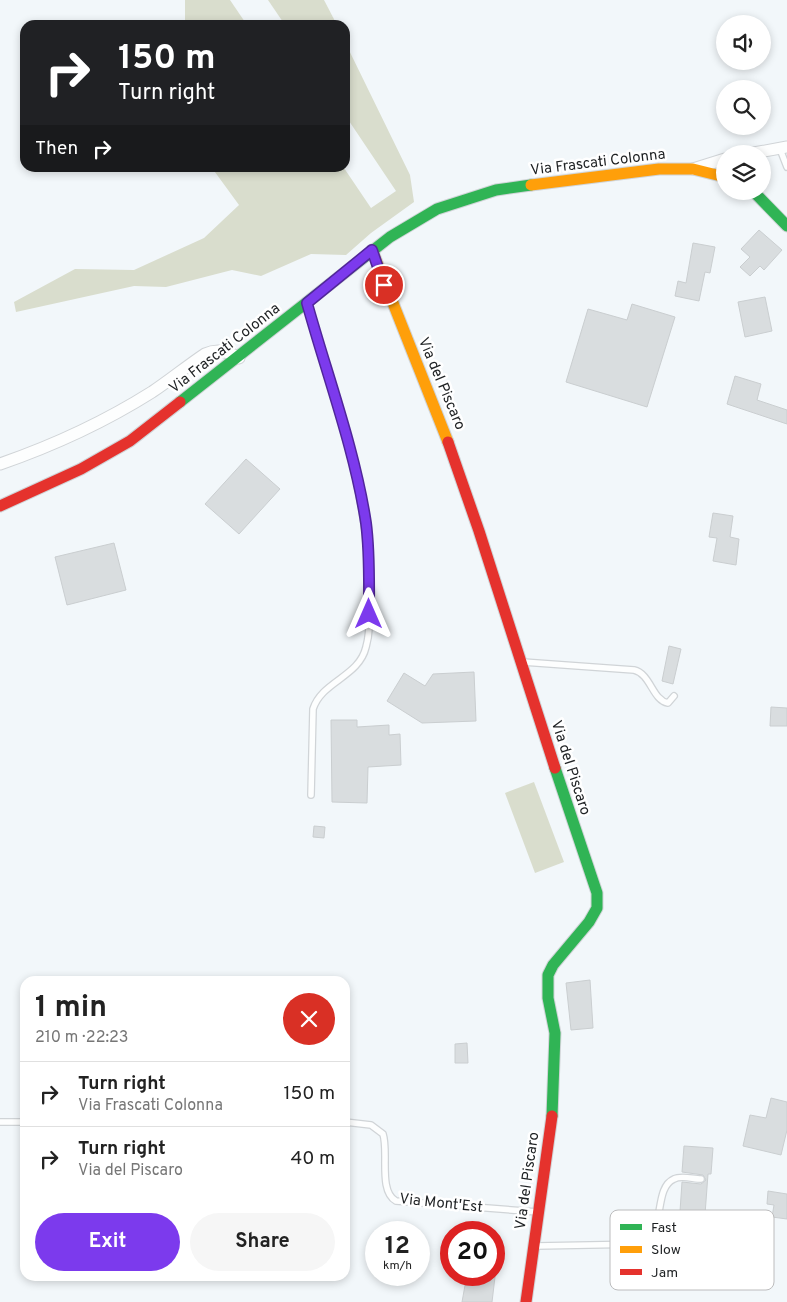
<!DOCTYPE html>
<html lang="en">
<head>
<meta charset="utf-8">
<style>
  :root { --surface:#fff; --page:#f6f6f6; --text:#222; --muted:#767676; --line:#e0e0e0; --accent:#7c3aed }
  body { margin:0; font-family:Overpass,sans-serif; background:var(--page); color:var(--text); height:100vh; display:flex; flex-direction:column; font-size:19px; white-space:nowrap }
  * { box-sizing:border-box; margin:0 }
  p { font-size:16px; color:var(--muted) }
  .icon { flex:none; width:28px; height:28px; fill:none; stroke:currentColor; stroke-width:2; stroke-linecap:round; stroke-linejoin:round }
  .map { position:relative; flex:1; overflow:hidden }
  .panel { position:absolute; left:20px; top:976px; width:330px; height:305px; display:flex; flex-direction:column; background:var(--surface); border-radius:15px; box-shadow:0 2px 8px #0003 }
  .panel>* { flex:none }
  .hud { position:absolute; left:20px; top:20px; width:330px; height:152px; border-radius:15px; box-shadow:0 2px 8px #0003; background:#202124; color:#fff; overflow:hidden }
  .buttons { position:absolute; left:716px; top:15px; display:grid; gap:10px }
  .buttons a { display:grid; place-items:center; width:55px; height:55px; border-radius:50%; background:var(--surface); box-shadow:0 2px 8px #0003; font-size:25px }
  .speed { position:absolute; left:365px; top:1221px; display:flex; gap:10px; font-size:25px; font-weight:700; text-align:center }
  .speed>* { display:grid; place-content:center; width:65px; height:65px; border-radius:50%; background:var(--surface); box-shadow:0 2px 8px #0003; line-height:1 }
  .speed small { font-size:12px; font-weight:400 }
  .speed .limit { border:8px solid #d22; background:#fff; color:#111 }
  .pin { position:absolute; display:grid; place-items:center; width:42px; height:42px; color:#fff; margin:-21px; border:2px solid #fff; border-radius:50%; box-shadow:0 1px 5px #0007 }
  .me { position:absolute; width:55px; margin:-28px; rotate:0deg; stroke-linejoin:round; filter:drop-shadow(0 0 4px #0008) }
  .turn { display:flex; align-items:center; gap:18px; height:105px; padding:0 15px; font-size:22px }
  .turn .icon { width:65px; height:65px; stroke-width:2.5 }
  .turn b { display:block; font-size:35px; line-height:42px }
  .then { display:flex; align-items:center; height:48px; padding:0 15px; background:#0003; gap:10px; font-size:19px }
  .round { display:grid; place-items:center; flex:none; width:52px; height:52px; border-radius:26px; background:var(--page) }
  .overview { display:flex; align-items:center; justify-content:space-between; height:85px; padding:0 15px }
  h1 { font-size:30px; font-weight:700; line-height:38px }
  .button { display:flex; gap:10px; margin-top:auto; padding:10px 15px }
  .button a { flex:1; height:58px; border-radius:30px; background:var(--accent); color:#fff; font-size:20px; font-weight:700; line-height:58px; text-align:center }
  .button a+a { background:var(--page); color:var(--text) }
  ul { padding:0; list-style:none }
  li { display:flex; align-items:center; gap:15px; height:65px; padding:0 15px; border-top:1px solid var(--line) }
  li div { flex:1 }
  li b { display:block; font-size:19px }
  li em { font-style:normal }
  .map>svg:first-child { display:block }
  .green { fill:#d9ddcd }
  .building { fill:#d9dddf; stroke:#caced0 }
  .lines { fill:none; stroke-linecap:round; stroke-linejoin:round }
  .lane-casing { stroke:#d0d4d7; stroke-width:8 }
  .street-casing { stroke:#d0d4d7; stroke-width:13 }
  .fast-casing { stroke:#d0d4d7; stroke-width:13 }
  .slow-casing { stroke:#d0d4d7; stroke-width:13 }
  .jam-casing { stroke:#d0d4d7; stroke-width:13 }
  .lane { stroke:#fdfefe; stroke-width:5.5 }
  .street { stroke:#fdfefe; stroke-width:11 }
  .fast { stroke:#30b455; stroke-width:11 }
  .slow { stroke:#ff9f0a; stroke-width:11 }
  .jam { stroke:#e5322d; stroke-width:11 }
  .route-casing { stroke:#51269a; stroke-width:12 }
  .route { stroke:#7c3aed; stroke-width:9 }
  .labels { text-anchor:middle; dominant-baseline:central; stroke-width:5; stroke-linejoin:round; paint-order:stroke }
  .street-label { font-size:15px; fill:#1e2123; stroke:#fff }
  .key { fill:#fff; stroke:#bcbcbd; stroke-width:1 }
  .key-label { font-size:14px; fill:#1e2123 }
</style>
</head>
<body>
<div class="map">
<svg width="787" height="1302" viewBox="0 0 787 1302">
  <rect width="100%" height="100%" fill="#f2f7fa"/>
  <g class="green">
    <polygon points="185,0 230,0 247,25 185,25"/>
    <polygon points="268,0 324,0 337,25 285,25"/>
    <polygon points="345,42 410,175 414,202 371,233 346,255 311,254 261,276 232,270 166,287 134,286 16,312 14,302 75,269 134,270 204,238 239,205 212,168 344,168 371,208 396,191 345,115"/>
    <polygon points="534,782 564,862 535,873 505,793"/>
  </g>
  <g class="building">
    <polygon points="759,230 782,250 764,270 760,266 750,276 740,267 750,257 741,249"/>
    <polygon points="693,243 715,247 710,273 705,272 699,301 675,296 678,281 686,283"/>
    <polygon points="765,297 772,331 745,337 738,302"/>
    <polygon points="632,304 675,317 647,407 566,382 588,309 627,320"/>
    <polygon points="735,376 761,384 757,400 787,410 787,424 727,404"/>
    <polygon points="246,459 280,489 239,534 205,504"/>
    <polygon points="713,513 733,516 730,537 739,539 736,565 713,561 717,538 709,537"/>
    <polygon points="114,543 126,590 67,605 55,557"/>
    <polygon points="669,646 681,649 673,684 662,681"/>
    <polygon points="474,672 476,721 422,723 387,701 404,673 425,686 433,674"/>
    <polygon points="771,707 787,708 787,726 770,726"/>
    <polygon points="331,720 357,720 357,727 389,725 389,735 400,734 401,765 368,767 367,803 332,802"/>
    <polygon points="314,826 325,827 324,838 313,837"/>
    <polygon points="590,980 593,1028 571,1030 566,983"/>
    <polygon points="467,1043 468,1063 455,1063 455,1044"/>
    <polygon points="771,1098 787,1102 787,1130 781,1155 743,1146 750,1115 766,1118"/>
    <polygon points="684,1146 713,1148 711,1174 708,1174 704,1228 679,1226 682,1182 701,1184 706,1180 703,1175 682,1172"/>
    <polygon points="768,1191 787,1194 787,1219 772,1217 774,1205 767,1204"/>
    <polygon points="475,1275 495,1277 492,1302 462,1302 466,1280 474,1281"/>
  </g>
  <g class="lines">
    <defs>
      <g id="lane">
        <polyline points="780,149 787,167"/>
        <path d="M307,303c27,96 63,191 62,292 0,17 2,35 -3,52 -7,30 -44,34 -53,62l-2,86"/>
        <path d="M523,662l111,8c17,4 18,30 34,33l6,-7"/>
        <polyline points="0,1122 25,1122"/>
        <path d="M345,1122l26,3 12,9c6,18 -5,57 13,67l142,11"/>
        <path d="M536,1246l107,-2c23,-12 10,-56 31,-65 7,-4 19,0 27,0"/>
      </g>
      <g id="street">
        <polyline points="748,154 787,147"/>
        <polyline points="693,169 725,159"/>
        <path d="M0,464c52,-18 106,-43 152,-72 18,-12 35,-26 53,-38 11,-5 23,-3 34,4"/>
      </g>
      <g id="fast">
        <polyline points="753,191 787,226"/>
        <polyline points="180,402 390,237 437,209 496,190 531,185"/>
        <polyline points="552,1116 555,1033 548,998 548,975 553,965 589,922 597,908 597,893 555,768"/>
      </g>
      <g id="slow">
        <polyline points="531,185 659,169 693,169 725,177"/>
        <polyline points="372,250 448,442"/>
      </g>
      <g id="jam">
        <polyline points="448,442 479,531 555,768"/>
        <polyline points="0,506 81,469 130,441 180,402"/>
        <polyline points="526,1302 552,1116"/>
      </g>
    </defs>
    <use href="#lane" class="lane-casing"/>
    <use href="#street" class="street-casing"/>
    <use href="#fast" class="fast-casing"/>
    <use href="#slow" class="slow-casing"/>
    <use href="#jam" class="jam-casing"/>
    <use href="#lane" class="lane"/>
    <use href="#street" class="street"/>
    <use href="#fast" class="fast"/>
    <use href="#slow" class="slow"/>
    <use href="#jam" class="jam"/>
  </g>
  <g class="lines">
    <defs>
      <path id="route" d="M369,614c0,-30 1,-61 -3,-91 -11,-73 -39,-148 -59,-220l65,-53 12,35"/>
    </defs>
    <use href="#route" class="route-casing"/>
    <use href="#route" class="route"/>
  </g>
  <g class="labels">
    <g class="street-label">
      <text transform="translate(598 163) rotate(-7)">Via Frascati Colonna</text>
      <text transform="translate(225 349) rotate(-38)">Via Frascati Colonna</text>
      <text transform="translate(441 384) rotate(67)">Via del Piscaro</text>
      <text transform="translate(570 768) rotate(72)">Via del Piscaro</text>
      <text transform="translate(528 1181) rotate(-82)">Via del Piscaro</text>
      <text transform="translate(441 1204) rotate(6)">Via Mont'Est</text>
    </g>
  </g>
  <rect x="610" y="1210" width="164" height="80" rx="8" class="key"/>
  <rect x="620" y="1224" width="22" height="6" fill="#30b455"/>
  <rect x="620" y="1246" width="22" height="7" fill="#ff9f0a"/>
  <rect x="620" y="1269" width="22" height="6" fill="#e5322d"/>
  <g class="key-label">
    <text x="651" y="1232">Fast</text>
    <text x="651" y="1254">Slow</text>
    <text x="651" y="1277">Jam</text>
  </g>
</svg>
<div class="buttons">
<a><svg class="icon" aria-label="sound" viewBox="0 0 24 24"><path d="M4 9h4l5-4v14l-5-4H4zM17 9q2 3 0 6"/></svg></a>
<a><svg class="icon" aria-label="search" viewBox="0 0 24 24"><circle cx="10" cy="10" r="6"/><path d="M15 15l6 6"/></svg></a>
<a><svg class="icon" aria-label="layers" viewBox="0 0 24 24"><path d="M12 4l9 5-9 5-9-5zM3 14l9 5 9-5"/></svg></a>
</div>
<div class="speed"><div>12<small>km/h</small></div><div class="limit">20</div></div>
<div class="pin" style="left:384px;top:285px;background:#d93025"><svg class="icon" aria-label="arrive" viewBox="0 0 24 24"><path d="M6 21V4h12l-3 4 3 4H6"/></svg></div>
<svg class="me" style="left:369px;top:614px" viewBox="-20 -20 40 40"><path d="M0-17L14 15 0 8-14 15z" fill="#7c3aed" stroke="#fff" stroke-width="4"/></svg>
<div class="hud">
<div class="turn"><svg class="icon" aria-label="right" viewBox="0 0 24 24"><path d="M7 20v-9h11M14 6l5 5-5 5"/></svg><div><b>150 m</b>Turn right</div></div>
<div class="then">Then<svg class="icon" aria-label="right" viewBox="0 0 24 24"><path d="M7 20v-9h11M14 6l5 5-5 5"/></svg></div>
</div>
<section class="panel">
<div class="overview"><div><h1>1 min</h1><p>210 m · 22:23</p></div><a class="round" style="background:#d93025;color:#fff"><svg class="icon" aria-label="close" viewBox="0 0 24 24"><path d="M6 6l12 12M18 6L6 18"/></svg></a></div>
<ul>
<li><svg class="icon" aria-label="right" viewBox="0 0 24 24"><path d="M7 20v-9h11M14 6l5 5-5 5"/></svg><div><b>Turn right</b><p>Via Frascati Colonna</p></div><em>150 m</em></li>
<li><svg class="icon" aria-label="right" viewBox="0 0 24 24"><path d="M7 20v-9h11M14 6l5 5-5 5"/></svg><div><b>Turn right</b><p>Via del Piscaro</p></div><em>40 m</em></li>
</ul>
<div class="button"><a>Exit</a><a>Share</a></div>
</section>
</div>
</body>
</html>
